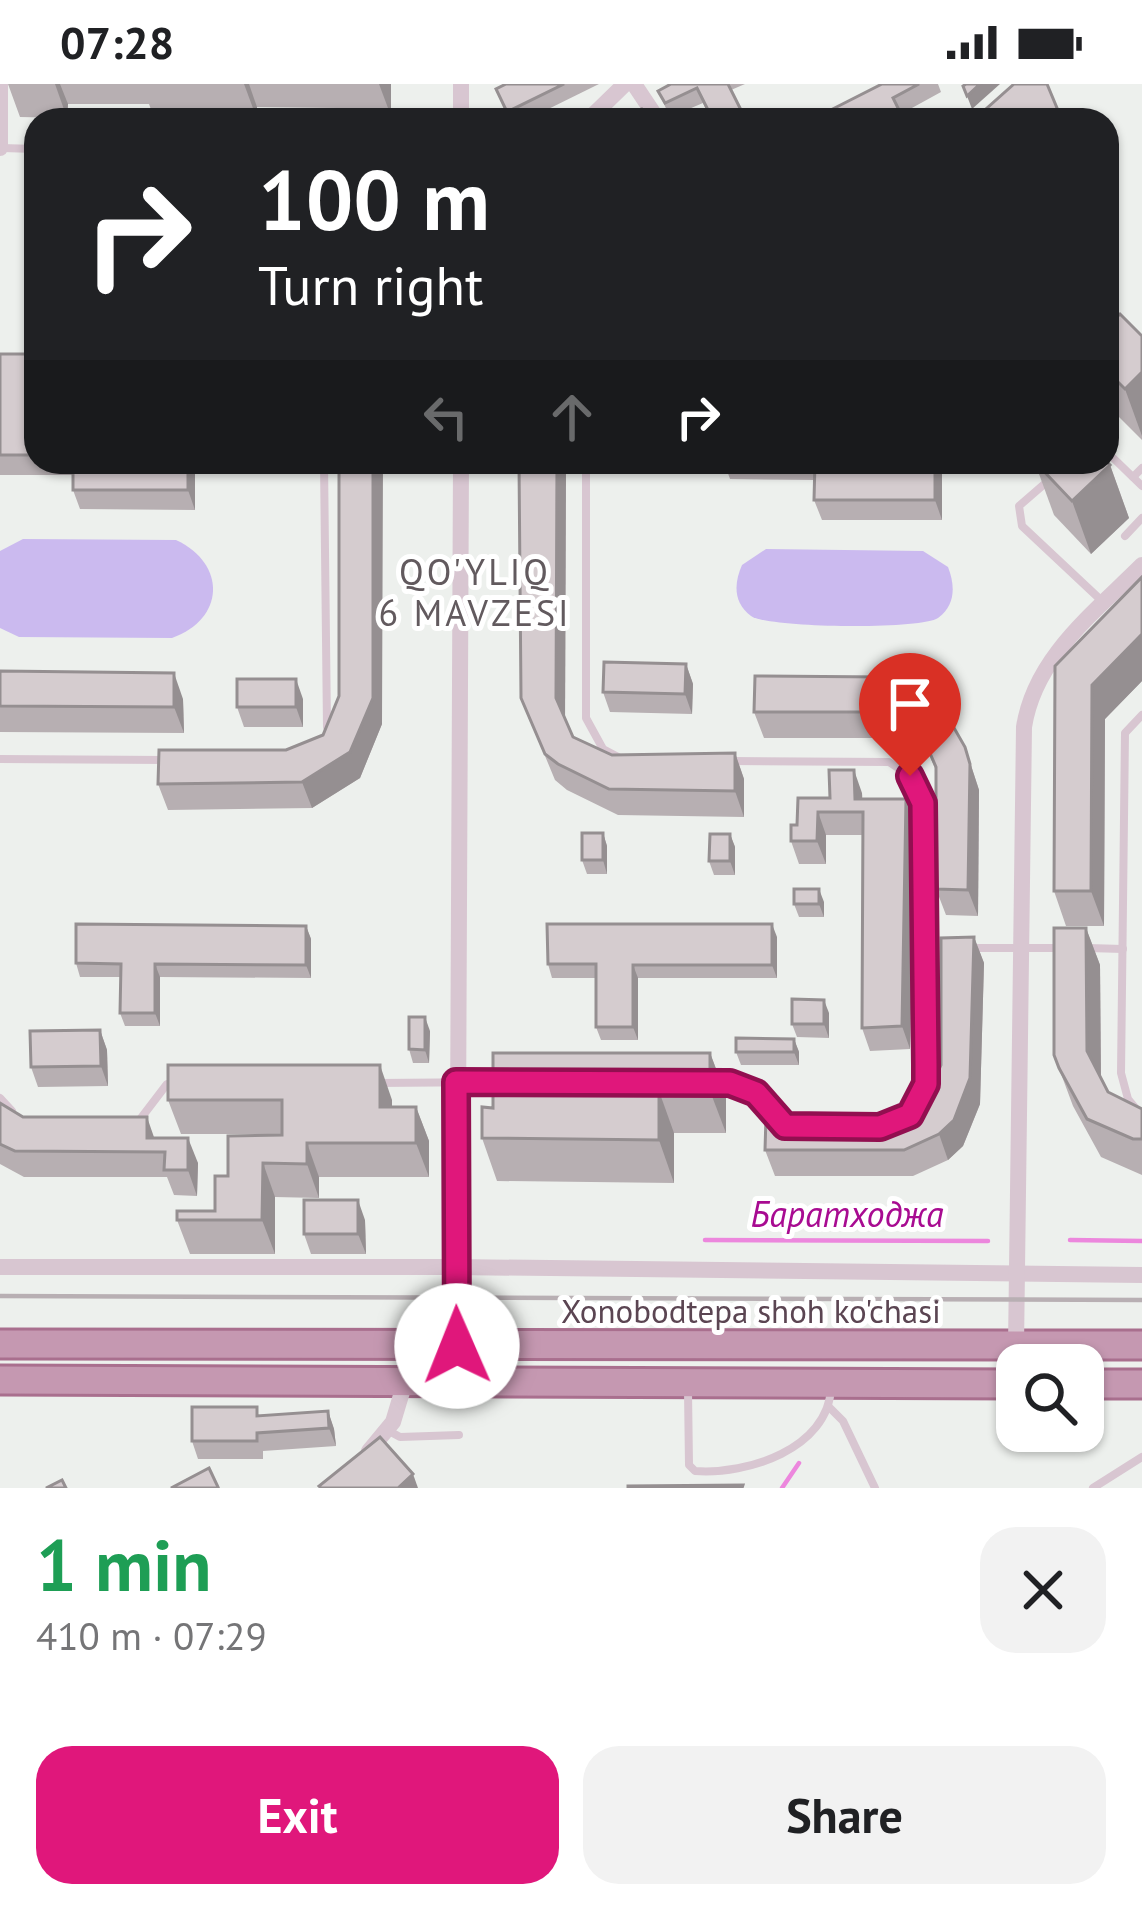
<!DOCTYPE html>
<html lang="en">
<head>
<meta charset="utf-8">
<style>
  :root { --surface:#fff; --page:#f2f2f2; --text:#202124; --muted:#757577; --accent:#e0177b }
  body { margin:0; font-family:"PT Sans",sans-serif; background:var(--page); color:var(--text); height:100vh; display:flex; flex-direction:column; font-size:45px; white-space:nowrap }
  * { box-sizing:border-box; margin:0 }
  p { font-size:39px; color:var(--muted) }
  .icon { flex:none; width:66px; height:66px; fill:none; stroke:currentColor; stroke-width:2; stroke-linecap:round; stroke-linejoin:round }
  .map { position:relative; height:1404px; overflow:hidden }
  .drawer { display:flex; flex-direction:column; background:var(--surface); flex:1 }
  .drawer>* { flex:none }
  .hud { position:absolute; left:24px; top:24px; width:1095px; height:366px; border-radius:36px; box-shadow:0 3px 9px #0004; background:#202124; color:#fff; overflow:hidden }
  .tools { position:absolute; left:996px; top:1260px; display:grid; gap:24px }
  .tools a { display:grid; place-items:center; width:108px; height:108px; border-radius:24px; background:var(--surface); box-shadow:0 3px 9px #0004; font-size:60px }
  .pin { position:absolute; display:grid; place-items:center; width:102px; height:102px; color:#fff; margin:-123px -51px; border-radius:50% 50% 50% 0; rotate:-45deg; box-shadow:0 0 12px #0007 }
  .pin .icon { rotate:45deg }
  .me { position:absolute; width:132px; margin:-66px; rotate:359deg; stroke-linejoin:round; filter:drop-shadow(0 0 9px #0008) }
  .turn { display:flex; align-items:center; gap:42px; height:252px; padding:0 36px; font-size:54px }
  .turn .icon { width:156px; height:156px; stroke-width:2.5 }
  .turn b { display:block; font-size:84px; line-height:102px }
  .lanes { display:flex; align-items:center; height:114px; padding:0 36px; background:#0003; justify-content:center; gap:60px; direction:ltr }
  .lanes .off { opacity:.35 }
  .round { display:grid; place-items:center; flex:none; width:126px; height:126px; border-radius:36px; background:var(--page) }
  .head { display:flex; align-items:center; justify-content:space-between; height:204px; padding:0 36px }
  h1 { font-size:72px; font-weight:700; line-height:90px; color:#1e9e55 }
  .button { display:flex; gap:24px; margin-top:auto; padding:24px 36px }
  .button a { flex:1; height:138px; border-radius:36px; background:var(--accent); color:#fff; font-size:48px; font-weight:700; line-height:138px; text-align:center }
  .button a+a { background:var(--page); color:var(--text) }
  .status { display:flex; justify-content:space-between; align-items:center; height:84px; padding:0 60px; background:var(--surface); direction:ltr }
  .status svg { height:33px; fill:currentColor }
  .map>svg:first-child { display:block }
  .green { fill:#cbbaef }
  .lines { fill:none; stroke-linecap:round; stroke-linejoin:round }
  .stream { stroke:#ec87dd; stroke-width:4.5 }
  .trunk-casing { stroke:#a96f8e; stroke-width:33 }
  .service { stroke:#d8c6d1; stroke-width:8 }
  .minor { stroke:#d8c6d1; stroke-width:16 }
  .trunk { stroke:#c598b1; stroke-width:27 }
  .rail { stroke:#b8afb3; stroke-width:4.5 }
  .wall { fill:#b7afb2 }
  .shaded-wall { fill:#958f91 }
  .building { fill:#d5cccf; stroke:#958f91; stroke-width:3 }
  .route-casing { stroke:#920f50; stroke-width:30 }
  .route { stroke:#e0177b; stroke-width:21 }
  .labels { text-anchor:middle; dominant-baseline:central; stroke-width:10; stroke-linejoin:round; paint-order:stroke }
  .street-label { font-size:33px; fill:#5b4552; stroke:#fff }
  .neighbourhood-label { font-size:36px; letter-spacing:3px; fill:#625a5e; stroke:#fff }
  .water-label { font-size:36px; font-style:italic; fill:#a80b91; stroke:#fff }
</style>
</head>
<body>
<div class="status"><b>07:28</b><svg viewBox="0 0 49 12"><path d="M0 12V9h3v3zM5 12V6h3v6zM10 12V3h3v9zM15 12V0h3v12zM26 1h20v11H26zM47 4h2v5h-2z"/></svg></div>
<div class="map">
<svg width="1142" height="1404" viewBox="0 0 1142 1404">
  <rect width="100%" height="100%" fill="#edf0ed"/>
  <g class="green">
    <path d="M23,455l153,1c51,24 49,79 -4,98l-153,-1 -19,-9v-77z"/>
    <path d="M766,465l157,2 25,16c7,18 8,38 -10,51 -18,12 -169,10 -187,-2 -18,-13 -17,-33 -9,-51z"/>
  </g>
  <g class="lines">
    <g class="stream">
      <polyline points="705,1156 988,1157"/>
      <polyline points="1070,1156 1142,1157"/>
      <polyline points="782,1404 799,1379"/>
    </g>
    <defs>
      <g id="trunk">
        <polyline points="0,1260 1142,1261"/>
        <polyline points="0,1296 1017,1300"/>
        <polyline points="1083,1300 1142,1300"/>
      </g>
    </defs>
    <use href="#trunk" class="trunk-casing"/>
    <g class="service">
      <polyline points="2,64 36,65"/>
      <polyline points="1107,368 1142,402"/>
      <polyline points="324,378 327,643"/>
      <polyline points="586,378 586,634 603,665 620,674"/>
      <polyline points="1133,393 1142,384"/>
      <polyline points="1049,396 1019,422 1022,442 1103,518"/>
      <polyline points="1125,452 1142,434"/>
      <polyline points="1142,631 1125,649 1121,989 1128,1015 1142,1032"/>
      <polyline points="0,675 166,676"/>
      <polyline points="730,677 889,678 910,692 924,719 926,1000 913,1027"/>
      <polyline points="968,864 1061,864"/>
      <polyline points="1088,864 1123,865"/>
      <polyline points="377,999 500,998"/>
      <path d="M713,999c34,0 49,17 71,42"/>
      <polyline points="0,1014 12,1027"/>
      <polyline points="138,1038 167,1000 176,1000"/>
      <path d="M688,1307l1,74 6,6c52,4 133,-22 136,-83"/>
      <polyline points="830,1324 843,1337 875,1404"/>
      <polyline points="389,1347 400,1353 459,1351"/>
      <polyline points="1093,1404 1142,1373"/>
    </g>
    <g class="minor">
      <polyline points="461,0 461,36"/>
      <polyline points="634,0 658,36"/>
      <polyline points="588,36 625,0"/>
      <polyline points="0,64 0,0"/>
      <polyline points="0,1183 455,1183 1142,1191"/>
      <polyline points="457,1262 461,378"/>
      <path d="M1016,1263l8,-620c11,-70 70,-114 118,-162"/>
      <polyline points="369,1367 393,1338 405,1298"/>
    </g>
    <use href="#trunk" class="trunk"/>
    <polyline class="rail" points="0,1212 1142,1216"/>
  </g>
  <g class="wall">
    <polygon points="8,0 391,0 391,32 340,31 337,24 257,23 257,35 154,34 149,20 68,20 67,34 20,33"/>
    <polygon points="506,0 599,0 526,36 509,36 496,5"/>
    <polygon points="671,0 745,0 731,6 746,36 711,36 703,19 670,33 658,7"/>
    <polygon points="882,0 938,0 941,8 901,30 904,36 811,36"/>
    <polygon points="1107,155 1117,185 1107,188"/>
    <polygon points="1107,243 1142,252 1142,356 1107,321"/>
    <polygon points="0,270 36,270 36,378 195,378 195,426 80,425 73,406 73,391 0,391"/>
    <polygon points="519,378 566,378 565,636 573,653 612,671 735,669 744,695 744,733 618,731 567,706 555,696 521,614"/>
    <polygon points="724,378 942,378 942,436 822,436 814,416 815,396 730,395"/>
    <polygon points="1035,379 1110,381 1129,434 1091,470 1054,431"/>
    <polygon points="1142,493 1142,597 1105,635 1104,842 1066,842 1054,807"/>
    <polygon points="686,580 693,600 692,630 610,628 603,608"/>
    <polygon points="0,587 183,615 184,649 0,648"/>
    <polygon points="884,593 965,663 979,706 978,832 946,831 936,805 936,687 929,670 894,654 764,654 754,628"/>
    <polygon points="339,612 382,640 360,694 312,724 168,726 158,700 286,666 323,651"/>
    <polygon points="303,615 303,643 244,643 237,623"/>
    <polygon points="862,709 862,715 906,715 915,738 910,965 870,967 862,944 863,751 826,751 826,780 799,780 791,757 797,741 830,714"/>
    <polygon points="603,749 607,762 607,790 587,790 582,776"/>
    <polygon points="730,750 735,763 735,791 714,791 709,777"/>
    <polygon points="824,818 824,833 799,833 794,820"/>
    <polygon points="306,842 311,855 311,894 160,893 160,942 125,942 120,929 121,893 80,893 76,879"/>
    <polygon points="1086,844 1100,881 1101,994 1108,1008 1142,1025 1142,1091 1101,1073 1073,1022 1054,971"/>
    <polygon points="777,853 777,894 638,894 638,956 601,956 596,943 596,894 552,894 548,880"/>
    <polygon points="974,853 984,879 980,1020 963,1062 948,1076 913,1092 775,1092 765,1066 886,1033 925,1017 941,981"/>
    <polygon points="829,929 829,954 797,953 792,940"/>
    <polygon points="100,946 107,966 108,1002 38,1003 31,983"/>
    <polygon points="430,947 429,979 413,979 409,965"/>
    <polygon points="794,955 799,968 799,981 741,981 736,968"/>
    <polygon points="710,969 726,1011 726,1049 674,1049 674,1099 497,1097 482,1054 493,1024"/>
    <polygon points="168,1016 392,1016 392,1023 416,1023 429,1057 429,1093 319,1093 319,1114 275,1113 275,1170 190,1170 177,1136 215,1127 228,1092 282,1050 181,1050"/>
    <polygon points="0,1019 23,1033 154,1054 198,1079 197,1112 174,1111 167,1093 24,1093 0,1080"/>
    <polygon points="365,1136 366,1170 311,1170 304,1150"/>
    <polygon points="328,1327 334,1345 336,1362 263,1367 263,1375 198,1375 192,1357 260,1332"/>
  </g>
  <g class="shaded-wall">
    <polygon points="55,0 60,0 68,20 67,34"/>
    <polygon points="244,0 249,0 257,23 257,35"/>
    <polygon points="379,0 391,0 391,32"/>
    <polygon points="980,0 1000,0 972,25 967,12"/>
    <polygon points="1142,288 1142,352 1125,305"/>
    <polygon points="188,378 195,378 195,426 188,406"/>
    <polygon points="373,378 383,378 382,640 360,694 312,724 302,698 350,668"/>
    <polygon points="557,378 566,378 565,640 556,614"/>
    <polygon points="935,378 942,378 942,436 935,416"/>
    <polygon points="1110,381 1129,434 1091,470 1072,417"/>
    <polygon points="1142,550 1142,597 1105,635 1104,842 1091,807 1092,601"/>
    <polygon points="686,580 693,600 692,630 685,610"/>
    <polygon points="174,589 183,615 184,649 174,623"/>
    <polygon points="296,595 303,615 303,643 296,623"/>
    <polygon points="965,663 979,706 978,832 968,806"/>
    <polygon points="735,669 744,695 744,733 735,707"/>
    <polygon points="854,686 862,709 863,728 855,715"/>
    <polygon points="906,715 915,738 910,965 902,942"/>
    <polygon points="818,728 826,751 826,780 817,757"/>
    <polygon points="603,749 607,762 607,790 603,776"/>
    <polygon points="730,750 735,763 735,791 730,777"/>
    <polygon points="819,805 824,818 824,833 819,820"/>
    <polygon points="772,840 777,853 777,894 772,881"/>
    <polygon points="306,842 311,855 311,894 306,881"/>
    <polygon points="1086,844 1100,881 1101,1005 1087,967"/>
    <polygon points="974,853 984,879 980,1020 963,1062 948,1076 939,1050"/>
    <polygon points="155,880 160,893 160,942 155,929"/>
    <polygon points="633,881 638,894 638,956 633,943"/>
    <polygon points="824,916 829,929 829,954 824,940"/>
    <polygon points="425,933 430,947 429,979 425,966"/>
    <polygon points="100,946 107,966 108,1002 101,982"/>
    <polygon points="794,955 799,968 799,981 794,968"/>
    <polygon points="710,969 726,1011 726,1049 710,1007"/>
    <polygon points="380,981 392,1016 392,1057 380,1023"/>
    <polygon points="659,1007 674,1049 674,1099 659,1056"/>
    <polygon points="416,1023 429,1057 429,1093 416,1059"/>
    <polygon points="147,1033 156,1059 147,1054"/>
    <polygon points="188,1054 198,1079 197,1112 188,1086"/>
    <polygon points="307,1059 319,1093 319,1114 307,1080"/>
    <polygon points="263,1079 275,1113 275,1170 262,1136"/>
    <polygon points="358,1116 365,1136 366,1170 358,1150"/>
    <polygon points="328,1327 334,1345 336,1362 329,1344"/>
    <polygon points="413,1390 418,1404 398,1404"/>
  </g>
  <g class="building">
    <polygon points="506,0 564,0 507,28 496,5"/>
    <polygon points="671,0 728,0 746,36 713,36 697,4 665,19 658,7"/>
    <polygon points="882,0 919,0 893,14 904,36 883,36 877,26 857,36 811,36"/>
    <polygon points="966,0 980,0 967,12 963,2"/>
    <polygon points="1014,0 1047,0 1062,36 979,36 977,33"/>
    <polygon points="642,25 647,28 650,36 610,36"/>
    <polygon points="1120,230 1142,252 1142,288 1125,305 1107,287 1107,243"/>
    <rect x="0" y="270" width="36" height="101"/>
    <rect x="73" y="378" width="115" height="28"/>
    <polygon points="339,378 373,378 373,614 350,668 302,698 158,700 159,666 286,666 323,651 339,612"/>
    <polygon points="519,378 557,378 556,614 573,653 612,671 735,669 735,707 609,705 558,680 545,670 521,614"/>
    <polygon points="815,378 935,378 935,416 814,416"/>
    <polygon points="1035,378 1107,378 1110,381 1072,417"/>
    <polygon points="1142,493 1142,550 1092,601 1091,807 1054,807 1055,582"/>
    <polygon points="604,578 686,580 685,610 603,608"/>
    <polygon points="0,587 174,589 174,623 0,622"/>
    <polygon points="755,592 884,593 938,616 965,663 970,680 968,806 936,805 936,683 919,644 885,628 754,628"/>
    <rect x="237" y="595" width="59" height="28"/>
    <polygon points="829,686 854,686 855,715 906,715 902,942 862,944 863,728 818,728 817,757 791,757 791,741 797,741 798,714 830,714"/>
    <rect x="582" y="749" width="21" height="27"/>
    <polygon points="710,750 730,750 730,777 709,777"/>
    <rect x="794" y="805" width="25" height="15"/>
    <polygon points="76,840 306,842 306,881 155,880 155,929 120,929 121,880 76,879"/>
    <polygon points="547,840 772,840 772,881 633,881 633,943 596,943 596,880 548,880"/>
    <polygon points="1054,844 1086,844 1087,967 1108,1008 1142,1025 1142,1055 1133,1055 1087,1035 1059,984 1054,971"/>
    <polygon points="974,853 970,994 954,1036 939,1050 904,1066 765,1066 766,1033 886,1033 925,1017 941,981 941,854"/>
    <polygon points="792,915 824,916 824,940 792,940"/>
    <polygon points="409,933 425,933 425,966 409,965"/>
    <polygon points="100,946 101,982 31,983 30,947"/>
    <polygon points="736,954 794,955 794,968 736,968"/>
    <polygon points="493,969 710,969 710,1007 659,1007 659,1056 482,1054 482,1023 493,1024"/>
    <polygon points="168,981 380,981 380,1023 416,1023 416,1059 307,1059 307,1080 263,1079 262,1136 177,1136 177,1127 215,1127 215,1092 228,1092 228,1052 282,1051 282,1016 168,1016"/>
    <polygon points="0,1019 23,1033 147,1033 147,1054 188,1054 188,1086 164,1086 165,1068 15,1067 0,1060"/>
    <rect x="304" y="1116" width="54" height="34"/>
    <polygon points="192,1323 257,1323 257,1332 328,1327 329,1344 257,1349 257,1357 192,1357"/>
    <polygon points="380,1353 413,1390 398,1404 321,1404 319,1402"/>
    <polygon points="209,1384 218,1403 216,1404 171,1404"/>
    <polygon points="62,1396 66,1404 46,1404"/>
    <polygon points="743,1401 742,1404 628,1404 628,1402"/>
  </g>
  <g class="lines">
    <defs>
      <polyline id="route" points="457,1262 456,998 730,999 756,1009 785,1042 880,1043 910,1031 926,1000 926,980 923,719 910,692"/>
    </defs>
    <use href="#route" class="route-casing"/>
    <use href="#route" class="route"/>
  </g>
  <g class="labels">
    <g class="street-label">
      <text x="751" y="1226">Xonobodtepa shoh ko'chasi</text>
    </g>
    <g class="neighbourhood-label">
      <text x="475" y="487">QO'YLIQ<tspan x="475" dy="41">6 MAVZESI</tspan></text>
    </g>
    <g class="water-label">
      <text x="847" y="1129">Баратходжа</text>
    </g>
  </g>
</svg>
<div class="tools">
<a><svg class="icon" aria-label="search" viewBox="0 0 24 24"><circle cx="10" cy="10" r="6"/><path d="M15 15l6 6"/></svg></a>
</div>
<div class="pin" style="left:910px;top:692px;background:#d93025"><svg class="icon" aria-label="arrive" viewBox="0 0 24 24"><path d="M6 21V4h12l-3 4 3 4H6"/></svg></div>
<svg class="me" style="left:457px;top:1262px" viewBox="-20 -20 40 40"><circle r="19" fill="#fff"/><path d="M0-13L10 11 0 6-10 11z" fill="#e0177b"/></svg>
<div class="hud">
<div class="turn"><svg class="icon" aria-label="right" viewBox="0 0 24 24"><path d="M7 20v-9h11M14 6l5 5-5 5"/></svg><div><b>100 m</b>Turn right</div></div>
<div class="lanes"><svg class="icon off" aria-label="left" viewBox="0 0 24 24"><path d="M17 20v-9H6M10 6l-5 5 5 5"/></svg><svg class="icon off" aria-label="ahead" viewBox="0 0 24 24"><path d="M12 20V5M6 11l6-6 6 6"/></svg><svg class="icon" aria-label="right" viewBox="0 0 24 24"><path d="M7 20v-9h11M14 6l5 5-5 5"/></svg></div>
</div>
</div>
<section class="drawer">
<div class="head"><div><h1>1 min</h1><p>410 m · 07:29</p></div><a class="round"><svg class="icon" aria-label="close" viewBox="0 0 24 24"><path d="M6 6l12 12M18 6L6 18"/></svg></a></div>
<div class="button"><a>Exit</a><a>Share</a></div>
</section>
</body>
</html>
